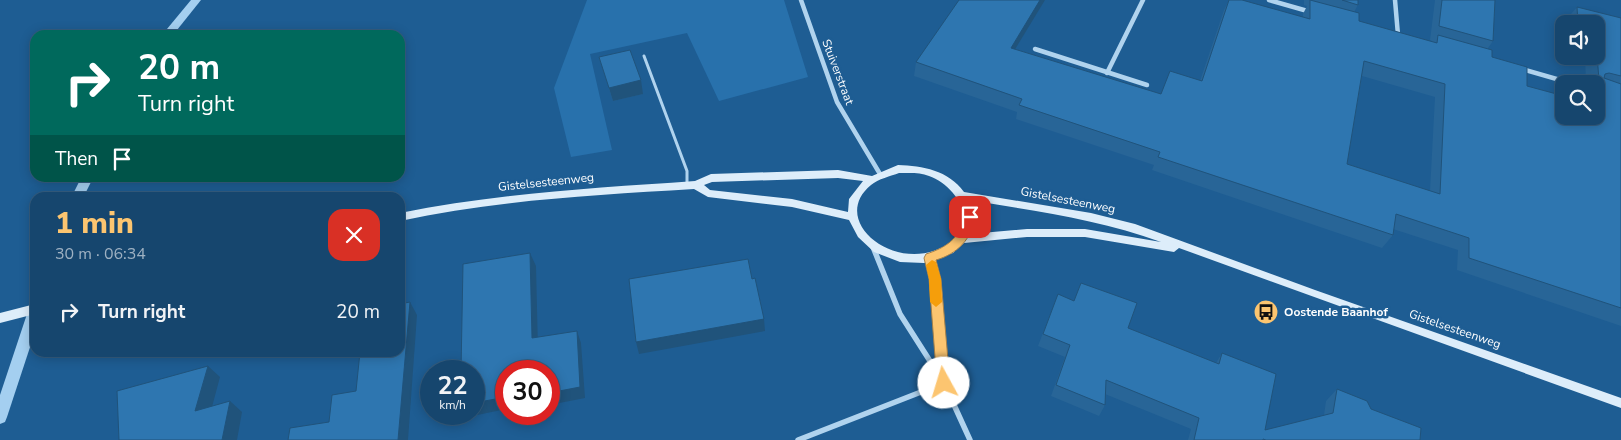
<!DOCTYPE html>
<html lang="en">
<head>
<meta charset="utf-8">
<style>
  :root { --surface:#16466e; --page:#235076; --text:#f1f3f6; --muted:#9eb1c2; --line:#355e81; --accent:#fcc570 }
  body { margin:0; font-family:"Nunito Sans",sans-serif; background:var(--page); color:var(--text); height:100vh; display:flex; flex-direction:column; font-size:19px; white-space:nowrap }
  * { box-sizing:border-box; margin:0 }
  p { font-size:16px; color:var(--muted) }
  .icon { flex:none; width:28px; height:28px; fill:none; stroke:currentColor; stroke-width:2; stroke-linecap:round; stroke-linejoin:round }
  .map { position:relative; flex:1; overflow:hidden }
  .details { position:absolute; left:30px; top:192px; width:375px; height:165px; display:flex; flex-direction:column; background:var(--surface); border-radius:15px; box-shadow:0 2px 12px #0003,0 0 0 1px var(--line) }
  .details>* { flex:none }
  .top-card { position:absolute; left:30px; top:30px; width:375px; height:152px; border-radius:15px; box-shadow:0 2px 12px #0003,0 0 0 1px var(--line); background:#00695c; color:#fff; overflow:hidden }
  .tools { position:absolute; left:1555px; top:15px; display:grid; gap:10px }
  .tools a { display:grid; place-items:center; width:50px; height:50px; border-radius:10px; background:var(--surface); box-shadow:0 2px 12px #0003,0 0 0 1px var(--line); font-size:25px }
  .speed { position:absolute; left:420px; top:360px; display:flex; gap:10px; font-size:25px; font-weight:700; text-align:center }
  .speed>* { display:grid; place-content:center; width:65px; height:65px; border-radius:50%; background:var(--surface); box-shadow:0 2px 12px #0003,0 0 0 1px var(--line); line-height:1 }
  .speed small { font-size:12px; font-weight:400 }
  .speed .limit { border:8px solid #d22; background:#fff; color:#111 }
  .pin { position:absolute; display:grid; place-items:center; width:42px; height:42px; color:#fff; margin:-21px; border-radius:10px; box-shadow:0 2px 8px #0006 }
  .me { position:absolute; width:55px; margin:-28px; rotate:354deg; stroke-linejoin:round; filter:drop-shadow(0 0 4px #0008) }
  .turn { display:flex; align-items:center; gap:18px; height:105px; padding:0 25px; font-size:22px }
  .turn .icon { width:65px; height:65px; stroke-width:2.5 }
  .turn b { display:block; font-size:35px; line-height:42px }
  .then { display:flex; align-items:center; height:48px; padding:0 25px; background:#0003; gap:10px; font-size:19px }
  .round { display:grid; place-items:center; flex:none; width:52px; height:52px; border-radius:15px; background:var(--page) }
  .head { display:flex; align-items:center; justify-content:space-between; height:85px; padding:0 25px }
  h1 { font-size:30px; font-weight:800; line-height:38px; color:var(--accent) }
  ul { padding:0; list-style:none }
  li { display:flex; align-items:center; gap:15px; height:70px; padding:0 25px }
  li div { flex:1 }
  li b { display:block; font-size:19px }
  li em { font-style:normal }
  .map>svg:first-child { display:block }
  .green { fill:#2871ac }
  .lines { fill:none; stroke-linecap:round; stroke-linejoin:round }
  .stream { fill:#a4cff0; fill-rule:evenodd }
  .lane { stroke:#b0d3ee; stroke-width:3 }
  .street-far1 { stroke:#b0d3ee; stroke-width:4.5 }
  .street { stroke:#b0d3ee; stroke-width:5.5 }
  .secondary { fill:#ddedfa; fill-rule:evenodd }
  .wall { fill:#286597; fill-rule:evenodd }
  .shaded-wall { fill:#20537b }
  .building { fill:#2e76b0; stroke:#20537b; fill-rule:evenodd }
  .route { fill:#fcc570; stroke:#a48049 }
  .slow { fill:#f59e0b }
  .labels { text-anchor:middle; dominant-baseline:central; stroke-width:5; stroke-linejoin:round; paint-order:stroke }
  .street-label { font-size:12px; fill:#fff; stroke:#1e5d93 }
  .poi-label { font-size:12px; font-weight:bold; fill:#fff; stroke:#1e5d93; text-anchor:start }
</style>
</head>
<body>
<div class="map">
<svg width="1621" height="440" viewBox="0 0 1621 440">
  <rect width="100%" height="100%" fill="#1e5d93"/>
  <polygon class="green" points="587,0 784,0 808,77 719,101 687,33 590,54 612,150 571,157 554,88"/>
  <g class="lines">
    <g class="stream">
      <polygon points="191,0 201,0 173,35 162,35"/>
      <polygon points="81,178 93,178 83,198 71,198"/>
      <polygon points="35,305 35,332 7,417 5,422 0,424 0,395 28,311 30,307"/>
    </g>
    <polyline class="lane" points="644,56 687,171 687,186"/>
    <g class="street-far1">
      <polyline points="801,0 837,102 880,174"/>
      <polyline points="1269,0 1311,12"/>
      <polyline points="1395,0 1398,35"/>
      <polyline points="1035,49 1147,85"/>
      <polyline points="1522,69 1574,84"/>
      <polyline points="1107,73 1143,0"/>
    </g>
    <g class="street">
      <polyline points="873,247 900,314 944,383 970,440"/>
      <polyline points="930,258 935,279 943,380"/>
      <polyline points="798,440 944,383"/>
    </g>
    <g class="secondary">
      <path d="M898,165c25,1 50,5 66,27l127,21 44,11 180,66 306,108v10l-442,-160 -5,4 -89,-15h-58l-63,6 -11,10 -29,10 -24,-1 -26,-10 -16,-15 -9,-17 -57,-13 -84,-10 -14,-8c-99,6 -197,11 -294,32v-8c97,-20 196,-25 295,-32l16,-7 127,-4 34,6zM899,173c10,0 21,-1 30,3 24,8 50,43 24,64 -49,41 -128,-17 -82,-55 7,-6 20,-9 28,-12zM838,178l25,3 -14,18 -1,13 -56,-13 -82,-9 -6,-5 8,-3zM969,200c65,11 130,19 192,42l-76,-13h-58l-57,5c5,-11 4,-22 -1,-34z"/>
      <polygon points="35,304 35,314 0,323 0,313"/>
    </g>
  </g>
  <g class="wall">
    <path d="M1229,0l74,17v-3l4,-8 -3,-1v-5h54v5l-4,7 5,9 74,21 -3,-2 5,-40h60l-2,41 -5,7 4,9 35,29 69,30v-32h-10l-1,-28h11v-32h-29l-1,-4 11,-13 44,11v308l-164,-56 1,-20 -65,-21v6l-11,13 -230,-78 2,-5 -138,-46 1,-7 -103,-36 2,-14 99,-13 146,45 39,-13 24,-71zM1362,76l73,21 -5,94 -83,-27z"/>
    <polygon points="599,57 643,94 613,101 603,70"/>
    <polygon points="1081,283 1128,328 1216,363 1222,353 1265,430 1324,415 1326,401 1337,389 1371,409 1420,440 1188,440 1191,429 1105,394 1105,405 1099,416 1051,396 1065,357 1038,346 1058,294 1074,301"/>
  </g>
  <g class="shaded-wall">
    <polygon points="1040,0 1045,0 1008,61 1011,48"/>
    <polygon points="641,80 643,94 613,101 609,88"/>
    <polygon points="530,253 536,266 538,350 532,338"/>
    <polygon points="410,302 417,315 408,440 398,440"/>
    <polygon points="764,319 765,331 639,354 636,342"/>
    <polygon points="577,331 581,343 585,398 549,405 549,393"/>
    <polygon points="208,366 220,377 208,422 195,411"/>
    <polygon points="506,397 506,409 468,417 466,414 474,414 474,403"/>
    <polygon points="230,401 242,412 237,440 222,440"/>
  </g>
  <g class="building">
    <path d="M959,0h81l-29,48 150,46 9,-23 32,10 27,-81h13l68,19v-19l49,13v8l78,22 1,-8 54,15v7l35,10v19l37,10v20h32v-11l5,1 -5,-64v-18h-18l-1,-17 44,11v58l-12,-3 -4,1 -1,4 17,6v224l-152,-50v-20l-73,-24 -3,21 -235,-78 2,-5 -141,-47 3,-6 -106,-37zM1364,61l81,23 -5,110 -93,-30z"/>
    <polygon points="1342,0 1358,0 1358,5"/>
    <polygon points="1442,0 1495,0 1493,41 1439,26"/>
    <polygon points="630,50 641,80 609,88 599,57"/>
    <polygon points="530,253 532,338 577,331 580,387 549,393 549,371 506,371 506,397 474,403 474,371 461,371 463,264"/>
    <polygon points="748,259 752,279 755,278 764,319 636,342 629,279"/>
    <polygon points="1081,283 1137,303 1128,328 1219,364 1222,353 1276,374 1265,430 1333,413 1337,389 1367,401 1371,409 1421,428 1420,440 1266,440 1263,439 1263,440 1194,440 1199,418 1106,380 1105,405 1056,385 1070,345 1043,334 1058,294 1074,301"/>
    <polygon points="410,302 398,440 288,440 290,428 329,422 332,395 356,391 360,352 400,352 400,304"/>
    <polygon points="208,366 195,411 230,401 222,440 119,440 117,391"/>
  </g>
  <path class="route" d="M970,213l5,4c-3,22 -18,37 -39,43l5,19 9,104 -2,4 -4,2 -5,-2 -2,-4 -8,-104 -5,-21 2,-4c19,-6 34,-15 38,-37z"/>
  <polygon class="slow" points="932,260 936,262 941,279 942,302 936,307 930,302 929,279 926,265"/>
  <defs>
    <symbol id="bus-disc" viewBox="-11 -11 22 22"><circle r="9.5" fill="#fcc570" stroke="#1e5d93"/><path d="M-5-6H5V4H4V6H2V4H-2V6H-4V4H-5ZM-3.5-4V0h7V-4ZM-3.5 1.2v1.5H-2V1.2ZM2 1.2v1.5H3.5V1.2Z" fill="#111"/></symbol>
  </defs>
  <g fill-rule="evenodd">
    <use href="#bus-disc" x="1252" y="298" width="28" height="28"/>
  </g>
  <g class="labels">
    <g class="street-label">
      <text transform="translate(838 72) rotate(69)">Stuiverstraat</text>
      <text transform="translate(546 182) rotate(-6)">Gistelsesteenweg</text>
      <text transform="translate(1068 200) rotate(11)">Gistelsesteenweg</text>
      <text transform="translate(1455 329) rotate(19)">Gistelsesteenweg</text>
    </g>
    <g class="poi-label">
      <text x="1284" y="312">Oostende Baanhof</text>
    </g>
  </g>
</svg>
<div class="tools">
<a><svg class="icon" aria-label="sound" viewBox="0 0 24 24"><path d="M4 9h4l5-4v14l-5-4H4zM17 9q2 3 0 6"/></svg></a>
<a><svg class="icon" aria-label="search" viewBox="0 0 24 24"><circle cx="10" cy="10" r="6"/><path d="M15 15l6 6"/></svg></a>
</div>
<div class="speed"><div>22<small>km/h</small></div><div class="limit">30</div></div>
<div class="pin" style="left:970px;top:217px;background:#d93025"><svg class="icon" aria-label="arrive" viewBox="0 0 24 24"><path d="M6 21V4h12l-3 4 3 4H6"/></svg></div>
<svg class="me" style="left:944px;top:383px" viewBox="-20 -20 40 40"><circle r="19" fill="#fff"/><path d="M0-13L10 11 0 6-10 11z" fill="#fcc570"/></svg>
<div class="top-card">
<div class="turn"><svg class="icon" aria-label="right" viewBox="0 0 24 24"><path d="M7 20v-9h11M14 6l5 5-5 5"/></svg><div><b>20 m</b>Turn right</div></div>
<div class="then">Then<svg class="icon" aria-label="arrive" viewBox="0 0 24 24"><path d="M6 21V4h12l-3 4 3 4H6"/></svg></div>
</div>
<section class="details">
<div class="head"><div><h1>1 min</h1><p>30 m · 06:34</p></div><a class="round" style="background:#d93025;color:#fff"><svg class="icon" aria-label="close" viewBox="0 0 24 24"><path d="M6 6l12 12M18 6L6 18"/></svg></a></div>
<ul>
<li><svg class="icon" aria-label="right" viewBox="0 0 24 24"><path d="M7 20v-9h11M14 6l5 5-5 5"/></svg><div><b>Turn right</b></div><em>20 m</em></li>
</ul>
</section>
</div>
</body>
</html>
